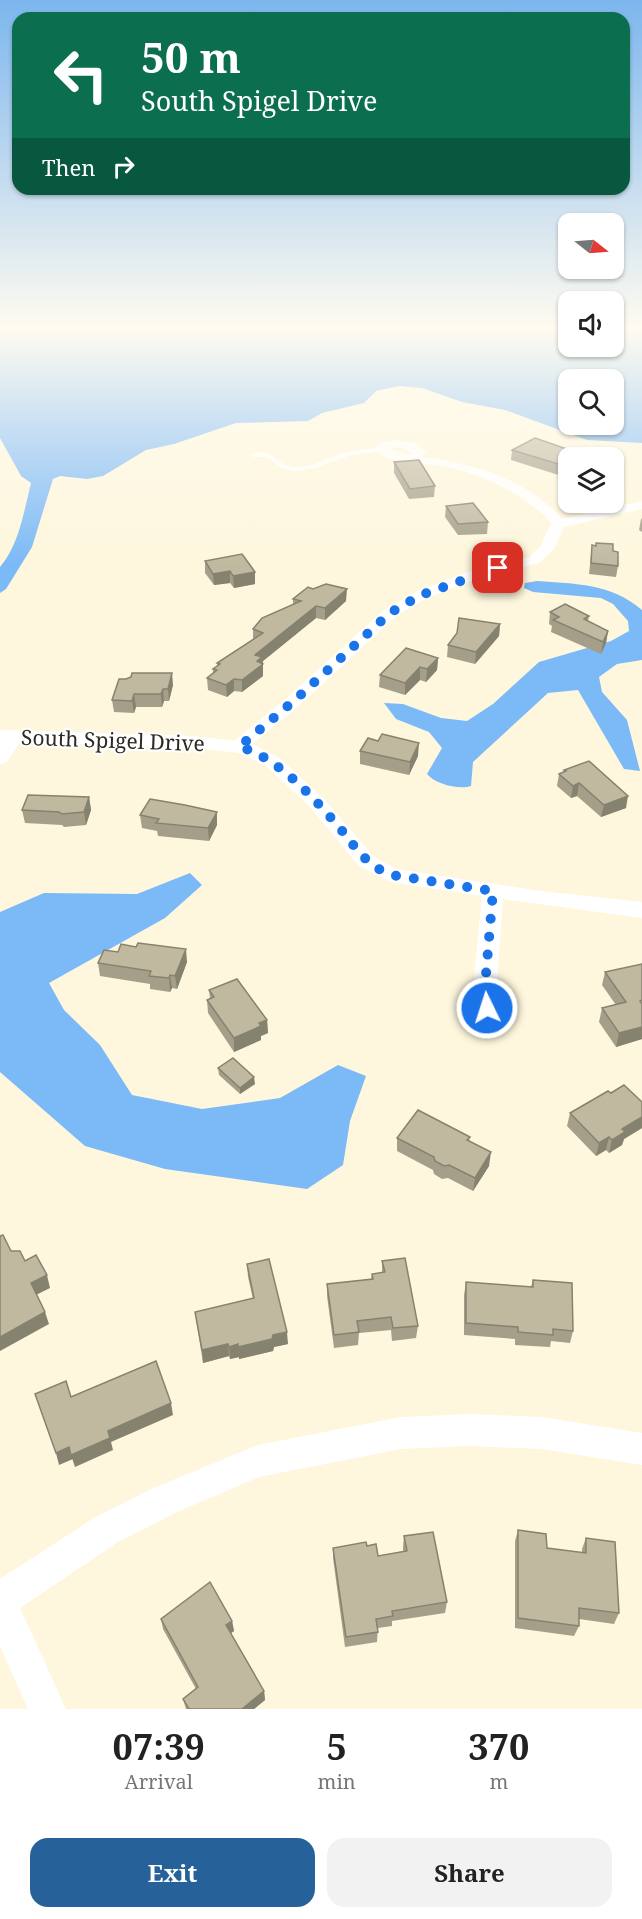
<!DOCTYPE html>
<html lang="en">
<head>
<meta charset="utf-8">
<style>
  :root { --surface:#fff; --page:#f2f2f2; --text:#222; --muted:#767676; --accent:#266299 }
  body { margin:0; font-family:"Noto Serif",serif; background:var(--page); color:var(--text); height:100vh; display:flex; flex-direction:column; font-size:22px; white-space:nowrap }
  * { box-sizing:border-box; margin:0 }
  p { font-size:20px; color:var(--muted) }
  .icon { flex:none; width:33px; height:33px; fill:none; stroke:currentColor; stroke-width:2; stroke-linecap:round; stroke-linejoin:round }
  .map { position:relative; height:1709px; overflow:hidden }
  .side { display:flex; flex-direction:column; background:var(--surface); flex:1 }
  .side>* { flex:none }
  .guide { position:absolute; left:12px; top:12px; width:618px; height:183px; border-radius:18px; box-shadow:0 2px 4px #0004; background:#0b6e4f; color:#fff; overflow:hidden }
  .needle { width:39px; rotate:107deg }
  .tools { position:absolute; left:558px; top:213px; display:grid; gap:12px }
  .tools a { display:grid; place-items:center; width:66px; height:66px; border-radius:12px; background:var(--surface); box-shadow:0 2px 4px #0004; font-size:30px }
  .pin { position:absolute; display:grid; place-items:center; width:51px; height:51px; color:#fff; margin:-26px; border-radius:12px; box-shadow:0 3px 9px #0006 }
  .me { position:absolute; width:66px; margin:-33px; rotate:356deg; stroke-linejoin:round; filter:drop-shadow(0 0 4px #0008) }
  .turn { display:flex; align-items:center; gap:21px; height:126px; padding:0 30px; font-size:27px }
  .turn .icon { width:78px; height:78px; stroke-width:2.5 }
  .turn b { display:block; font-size:42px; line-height:51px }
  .then { display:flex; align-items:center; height:57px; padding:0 30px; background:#0003; gap:12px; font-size:22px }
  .eta { display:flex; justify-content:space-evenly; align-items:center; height:102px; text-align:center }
  .eta b { font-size:36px; font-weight:700; line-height:42px }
  .action { display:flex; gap:12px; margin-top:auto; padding:12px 30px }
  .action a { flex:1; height:69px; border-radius:18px; background:var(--accent); color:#fff; font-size:24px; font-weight:700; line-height:69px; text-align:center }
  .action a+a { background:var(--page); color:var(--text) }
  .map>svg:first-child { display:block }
  .water { fill:#7bb9f7; fill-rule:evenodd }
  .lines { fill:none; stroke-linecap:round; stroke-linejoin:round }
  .lane { fill:#fff; fill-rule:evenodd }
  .street { fill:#fff; fill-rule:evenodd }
  .wall { fill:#a59f8a }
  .shaded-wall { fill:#868270 }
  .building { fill:#c0b9a0; stroke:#868270; stroke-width:1.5 }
  .route { stroke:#1a73e8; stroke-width:10; stroke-dasharray:0 18 }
  .labels { text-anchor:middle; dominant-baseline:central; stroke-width:4.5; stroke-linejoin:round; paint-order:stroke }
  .street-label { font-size:21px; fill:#2d2a21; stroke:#fff }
</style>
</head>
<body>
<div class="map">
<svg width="642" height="1709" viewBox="0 0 642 1709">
  <rect width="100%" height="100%" fill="#fef7dd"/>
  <g class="water">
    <path d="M0,326h568v20h46v-20h28v117l-55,-3 -82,-30 -43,-8 -40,-14 -23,-2 -23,5 -12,12 -42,10 -14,8 -72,2 -62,21 -28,6 -43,26 -16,3 -27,-3 -7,3 -21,68 -26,42 -6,4v-26c19,-22 24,-56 31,-84l-10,-7 -21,-38zM568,380h46v44h-46z"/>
    <path d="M537,581c38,3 74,2 105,29v50l-25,4 -18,13 3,15 25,28 13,51 -16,-2 -46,-79 -30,3 -75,69 -2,24c-12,4 -36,-2 -44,-12l15,-26 -13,-16 -33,-13 -12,-16 19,1 38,14 26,3 26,-17 46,-42 72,-21 18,-10 -1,-10 -15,-17 -12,-6 -68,-6 -9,-4 1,-5z"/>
    <polygon points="190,873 202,885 165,918 49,983 64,1010 100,1045 132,1095 202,1109 280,1098 338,1065 366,1076 350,1121 343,1165 307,1189 165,1169 85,1146 0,1072 0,912 44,893 137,894"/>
  </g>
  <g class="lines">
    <path class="lane" d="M381,448l3,2 -1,1 -31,4 -34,12 -23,4 -13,-3 -16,-11h-13l-3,-2c20,-10 27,10 43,12 17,2 34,-9 50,-14 13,-3 25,-4 38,-5z"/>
    <g class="street">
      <path d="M395,440l20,3 11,9 -4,5c51,6 105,22 140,62l80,-18v8l-78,18 -10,22 -15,14 -61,15 -51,20 -31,18 -95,88 -49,40 29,15 43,40 49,57 23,13 146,22 100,11v16l-139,-19 -7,99 12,23 -3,7 -9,2 -9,-2 -12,-20 -3,-10 10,-102 -91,-14 -32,-16 -49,-59 -43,-40 -27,-14 -46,-5 -174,-6 -13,20 -7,2v-34l194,6 40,5 55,-45 95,-86 31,-18 53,-20 61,-15 11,-10 11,-24c-24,-27 -62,-46 -97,-54 -21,-6 -44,-5 -65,-11l-8,-3 -7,-7 7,-5zM395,447l8,1 9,5 -2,2 -21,-6z"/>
      <polygon points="471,1414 542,1417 642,1433 642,1465 542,1449 471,1446 401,1449 259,1477 175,1513 118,1542 20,1608 66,1709 28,1709 0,1646 0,1579 94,1518 151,1489 258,1445 401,1417"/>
    </g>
  </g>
  <g class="wall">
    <polygon points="512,450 568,458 568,478 511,460"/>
    <polygon points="394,462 435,486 434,497 409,499 394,473"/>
    <polygon points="446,506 488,522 487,534 458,535 445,517"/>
    <polygon points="642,518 642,532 639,530 641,519"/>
    <polygon points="592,545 613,551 618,566 616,577 589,574"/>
    <polygon points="242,554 255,584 234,588 230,583 214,585 205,573 205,561"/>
    <polygon points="293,599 346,601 325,620 316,618 263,661 263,676 242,692 234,691 227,697 208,690 207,678 213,673 213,669 217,666 217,663 253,639 253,629 293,605"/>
    <polygon points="550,612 589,616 588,621 608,631 606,643 601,654 551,632 552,626 549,624"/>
    <polygon points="500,624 499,636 475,664 447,657 448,645"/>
    <polygon points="438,658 437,670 426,682 420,680 405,695 379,687 380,675"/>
    <polygon points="173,685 169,701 164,701 162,707 136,707 134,713 114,712 112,700"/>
    <polygon points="378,741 418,756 409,775 360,764 360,751"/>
    <polygon points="564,770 626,808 601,817 577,796 571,798 557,786 559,774 564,772"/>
    <polygon points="89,797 91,810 86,825 64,827 62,825 25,823 22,810"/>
    <polygon points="140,815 217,825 209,841 158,836 157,831 142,828"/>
    <polygon points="187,962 177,989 172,988 170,992 150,989 150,984 100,976 98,963"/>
    <polygon points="642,964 642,1039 616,1047 599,1022 602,1008 616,1005 602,985 605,972"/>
    <polygon points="209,990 267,1020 268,1033 261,1036 261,1040 234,1052 208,1013 207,1000 210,999"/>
    <polygon points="218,1068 255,1084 240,1094 219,1075"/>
    <polygon points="611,1093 642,1102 642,1128 624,1139 622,1145 609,1153 606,1150 596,1156 567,1126 570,1113"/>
    <polygon points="470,1137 469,1141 489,1166 473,1191 448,1178 442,1179 434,1174 433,1170 397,1151 397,1138"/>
    <polygon points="382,1261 418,1326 416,1338 392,1341 391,1330 359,1333 358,1345 334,1348 327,1296 327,1284 371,1279 372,1274 382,1273"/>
    <polygon points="247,1264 288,1344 274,1347 273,1351 239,1359 239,1357 230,1359 229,1356 203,1363 195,1312 253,1299 248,1277"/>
    <polygon points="533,1280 573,1331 570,1343 551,1341 550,1347 515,1345 515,1339 464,1335 464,1295 466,1282 531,1287"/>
    <polygon points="518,1530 547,1548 582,1553 582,1549 586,1538 619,1613 614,1624 579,1619 579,1626 574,1636 515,1628 515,1541"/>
    <polygon points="404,1536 447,1602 445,1613 392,1621 392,1626 378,1628 377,1642 345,1647 333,1558 333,1548 367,1546 378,1556 403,1551 403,1547"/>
    <polygon points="161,1619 232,1621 234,1631 231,1633 264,1691 265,1700 254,1709 186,1709 183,1699 196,1689 163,1629"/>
  </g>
  <g class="shaded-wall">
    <polygon points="230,571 230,583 214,585 213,574"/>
    <polygon points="255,572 255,584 234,588 233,576"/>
    <polygon points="347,589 346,601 325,620 325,608"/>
    <polygon points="316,606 316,618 263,661 263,676 242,692 242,680 255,655"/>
    <polygon points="500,624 499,636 475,664 476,652"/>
    <polygon points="608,631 606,643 601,654 603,642"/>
    <polygon points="438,658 437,670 426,682 427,669"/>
    <polygon points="420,667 420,680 405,695 405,683"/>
    <polygon points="172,673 173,685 169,701 168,689"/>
    <polygon points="234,679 234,691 227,697 226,685"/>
    <polygon points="163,689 164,701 162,707 161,694"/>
    <polygon points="134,694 136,707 134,713 132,701"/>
    <polygon points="419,743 418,756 409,775 410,762"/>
    <polygon points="579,783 577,796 571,798 573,786"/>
    <polygon points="628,796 626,808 601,817 604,805"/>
    <polygon points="89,797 91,810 86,825 84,812"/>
    <polygon points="217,812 217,825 209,841 208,828"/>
    <polygon points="186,949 187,962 177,989 175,976"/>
    <polygon points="170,975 172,988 170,992 169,978"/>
    <polygon points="267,1020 268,1033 261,1036 261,1040 234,1052 234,1038 259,1023"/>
    <polygon points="642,1027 642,1039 616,1047 619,1033"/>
    <polygon points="254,1077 255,1084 240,1094 240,1088"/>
    <polygon points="642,1117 642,1128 624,1139 622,1145 609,1153 612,1140 622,1129"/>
    <polygon points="609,1137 606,1150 596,1156 599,1143"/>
    <polygon points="491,1152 489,1166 473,1191 475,1178"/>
    <polygon points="47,1275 50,1288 34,1296 31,1283"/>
    <polygon points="45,1312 49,1324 0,1351 0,1337"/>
    <polygon points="287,1332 288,1344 274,1347 273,1351 239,1359 238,1347 273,1335"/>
    <polygon points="228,1344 229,1356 203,1363 202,1350"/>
    <polygon points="238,1344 239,1357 230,1359 229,1347"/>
    <polygon points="171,1403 173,1415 111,1442 113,1450 75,1467 71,1455 108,1431"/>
    <polygon points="69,1447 73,1459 59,1465 56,1453"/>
    <polygon points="232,1621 234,1631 228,1635 226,1625"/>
    <polygon points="264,1691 265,1700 254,1709 242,1709"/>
  </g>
  <g class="building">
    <polygon points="535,438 587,456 587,458 568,458 568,467 512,450"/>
    <polygon points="419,460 435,486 410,489 394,462"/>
    <polygon points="473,503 488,522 458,524 446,506"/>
    <polygon points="596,543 613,544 613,551 618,552 618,566 591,563 592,545 596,546"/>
    <polygon points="242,554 255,572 233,576 230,571 213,574 205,561"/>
    <polygon points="326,584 347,589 325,608 316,606 255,655 262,657 257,661 263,664 242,680 234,679 226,685 207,678 217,670 213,669 220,664 217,663 263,633 253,629 262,618 301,601 293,599 308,587 313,589"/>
    <polygon points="565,604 589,616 584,619 608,631 603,642 553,620 559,617 550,612"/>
    <polygon points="459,618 500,624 476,652 448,645 457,633"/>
    <polygon points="406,648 438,658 427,669 420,667 405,683 380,675"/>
    <polygon points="132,673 172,673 168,689 163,689 161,694 134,694 132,701 112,700 119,679 126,679 131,677"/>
    <polygon points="382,734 419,743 410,762 360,751 368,738 378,741"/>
    <polygon points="589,761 628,796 604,805 579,783 573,786 559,774 566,771 564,770"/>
    <polygon points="28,795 89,797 84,812 62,814 59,812 22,810"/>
    <polygon points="150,799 185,805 217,812 208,828 156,823 159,819 140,815"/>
    <polygon points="138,943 186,949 175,976 170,975 169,978 149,976 151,971 98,963 104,950 118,952 121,944 136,947"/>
    <polygon points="642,964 642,1000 640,1001 642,1004 642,1027 619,1033 602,1008 626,1002 605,972"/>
    <polygon points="237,979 267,1020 259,1023 261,1026 234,1038 207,1000 214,997 209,990"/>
    <polygon points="233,1058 254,1077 240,1088 218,1068"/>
    <polygon points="624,1085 642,1102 642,1117 622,1129 625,1132 612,1140 609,1137 599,1143 570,1113 608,1091 611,1093"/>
    <polygon points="418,1110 470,1137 467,1140 491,1152 475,1178 449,1165 444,1166 435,1161 434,1157 397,1138"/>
    <polygon points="3,1235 11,1251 20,1251 25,1261 36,1255 47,1275 31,1283 45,1312 0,1337 0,1236"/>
    <polygon points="405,1258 418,1326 393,1328 391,1317 357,1321 359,1332 334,1335 327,1284 373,1279 372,1274 385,1272 382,1261"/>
    <polygon points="269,1259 287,1332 273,1335 272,1339 238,1347 238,1344 229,1347 228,1344 202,1350 195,1312 254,1298 247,1264"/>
    <polygon points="533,1280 572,1283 573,1331 553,1329 553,1335 518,1332 518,1327 466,1323 466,1282 533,1287"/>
    <polygon points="156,1361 171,1403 108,1431 110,1438 71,1455 69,1447 56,1453 35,1394 66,1381 71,1397"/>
    <polygon points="518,1530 546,1534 547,1548 586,1553 586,1538 615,1542 619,1613 579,1608 579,1626 518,1618"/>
    <polygon points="433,1532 447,1602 392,1611 393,1616 376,1619 378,1632 346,1637 333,1548 366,1542 367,1546 376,1544 378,1556 407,1551 404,1536"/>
    <polygon points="210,1582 232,1621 226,1625 264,1691 242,1709 189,1709 183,1699 198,1687 161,1619"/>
  </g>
  <linearGradient id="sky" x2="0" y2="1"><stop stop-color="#7cb6ee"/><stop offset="0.58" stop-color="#fffbf0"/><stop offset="1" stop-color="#fffbf0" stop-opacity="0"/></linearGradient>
  <rect width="642" height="566" fill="url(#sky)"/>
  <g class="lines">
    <path class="route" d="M487,1008l-3,-10 9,-107 -102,-16c-27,-11 -35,-28 -53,-49 -24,-28 -63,-71 -99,-79l56,-47 95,-87 31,-18 77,-27"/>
  </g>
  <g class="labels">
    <g class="street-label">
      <text transform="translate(113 740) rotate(2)">South Spigel Drive</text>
    </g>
  </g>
</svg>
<div class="tools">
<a><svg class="needle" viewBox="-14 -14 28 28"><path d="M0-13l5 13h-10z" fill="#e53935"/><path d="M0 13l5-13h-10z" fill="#767676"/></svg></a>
<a><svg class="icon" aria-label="sound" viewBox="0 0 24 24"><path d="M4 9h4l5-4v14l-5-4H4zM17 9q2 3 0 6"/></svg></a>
<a><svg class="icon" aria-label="search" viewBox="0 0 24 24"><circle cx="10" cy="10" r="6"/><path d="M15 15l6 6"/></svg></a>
<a><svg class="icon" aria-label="layers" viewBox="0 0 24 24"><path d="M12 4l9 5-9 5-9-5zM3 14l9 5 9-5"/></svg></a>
</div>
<div class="pin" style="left:498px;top:568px;background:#d93025"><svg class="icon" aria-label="arrive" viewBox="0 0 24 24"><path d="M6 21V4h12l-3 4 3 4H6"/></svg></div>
<svg class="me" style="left:487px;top:1008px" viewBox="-20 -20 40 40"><circle r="17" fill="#1a73e8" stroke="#fff" stroke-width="3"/><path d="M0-11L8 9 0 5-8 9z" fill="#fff"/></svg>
<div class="guide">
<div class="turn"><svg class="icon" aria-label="left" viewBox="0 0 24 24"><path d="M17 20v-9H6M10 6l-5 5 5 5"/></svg><div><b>50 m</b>South Spigel Drive</div></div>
<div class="then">Then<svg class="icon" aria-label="right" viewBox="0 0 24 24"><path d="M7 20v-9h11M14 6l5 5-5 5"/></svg></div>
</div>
</div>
<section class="side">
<div class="eta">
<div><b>07:39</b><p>Arrival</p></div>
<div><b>5</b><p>min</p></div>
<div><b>370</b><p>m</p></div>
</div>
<div class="action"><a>Exit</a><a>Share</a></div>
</section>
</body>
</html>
